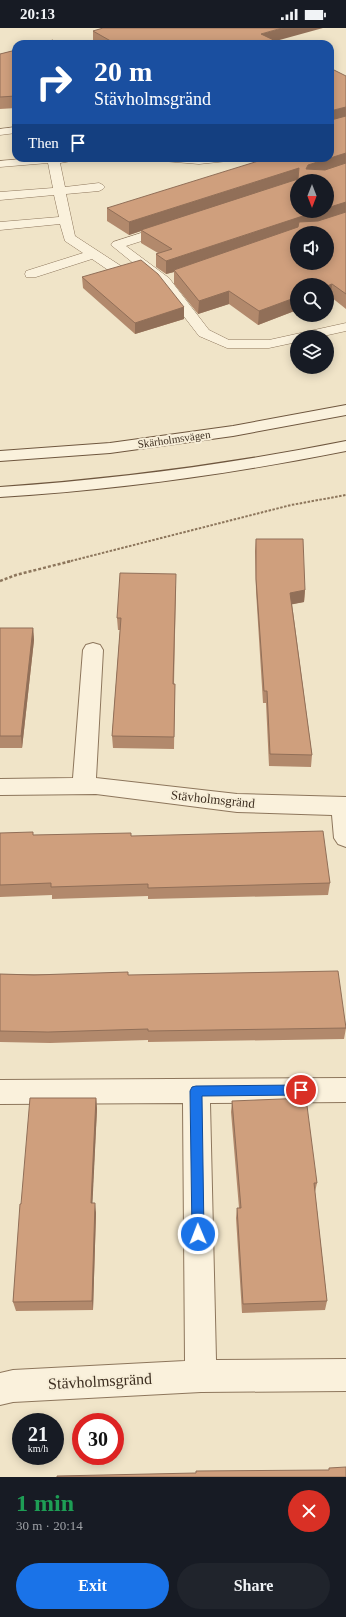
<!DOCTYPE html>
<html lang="en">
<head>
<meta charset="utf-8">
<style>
  :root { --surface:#171b24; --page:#20242c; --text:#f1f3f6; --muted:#9ea1a6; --accent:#1a73e8 }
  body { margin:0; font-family:"Times New Roman",serif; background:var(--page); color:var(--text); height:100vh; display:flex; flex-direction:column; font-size:15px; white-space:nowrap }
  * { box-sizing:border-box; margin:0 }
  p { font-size:13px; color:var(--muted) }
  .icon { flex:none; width:22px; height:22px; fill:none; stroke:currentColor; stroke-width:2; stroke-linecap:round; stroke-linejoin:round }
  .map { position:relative; height:1449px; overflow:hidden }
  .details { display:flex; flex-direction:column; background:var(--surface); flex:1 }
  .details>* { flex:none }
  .hud { position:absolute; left:12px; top:12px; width:322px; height:122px; border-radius:12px; box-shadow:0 2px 10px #0003; background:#1a4fa0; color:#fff; overflow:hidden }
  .needle { width:26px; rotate:180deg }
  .fabs { position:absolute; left:290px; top:146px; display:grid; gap:8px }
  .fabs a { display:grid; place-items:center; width:44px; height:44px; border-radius:50%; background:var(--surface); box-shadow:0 2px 10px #0003; font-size:20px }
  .speed { position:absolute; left:12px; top:1385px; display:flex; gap:8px; font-size:20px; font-weight:700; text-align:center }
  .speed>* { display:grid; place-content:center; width:52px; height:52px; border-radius:50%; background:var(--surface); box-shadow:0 2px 10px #0003; line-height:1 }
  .speed small { font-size:10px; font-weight:400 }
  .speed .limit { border:6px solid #d22; background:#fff; color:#111 }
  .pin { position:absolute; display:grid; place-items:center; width:34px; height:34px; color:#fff; margin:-17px; border:2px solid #fff; border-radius:50%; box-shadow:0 1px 4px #0007 }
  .me { position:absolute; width:44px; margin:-22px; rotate:359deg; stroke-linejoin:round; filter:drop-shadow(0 0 3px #0008) }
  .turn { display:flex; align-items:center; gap:14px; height:84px; padding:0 16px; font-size:18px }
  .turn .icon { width:52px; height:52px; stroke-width:2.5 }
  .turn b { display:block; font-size:28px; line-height:34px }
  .then { display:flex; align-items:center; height:38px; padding:0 16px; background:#0003; gap:8px; font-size:15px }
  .round { display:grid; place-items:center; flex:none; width:42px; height:42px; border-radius:21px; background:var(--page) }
  .overview { display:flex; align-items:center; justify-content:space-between; height:68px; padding:0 16px }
  h1 { font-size:24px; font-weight:700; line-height:30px; color:#1e9e55 }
  .action { display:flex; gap:8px; margin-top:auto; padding:8px 16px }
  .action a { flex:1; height:46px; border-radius:24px; background:var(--accent); color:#fff; font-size:16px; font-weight:700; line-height:46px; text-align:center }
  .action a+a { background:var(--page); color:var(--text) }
  .status { display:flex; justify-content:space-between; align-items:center; height:28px; padding:0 20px; background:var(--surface); direction:ltr }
  .status svg { height:11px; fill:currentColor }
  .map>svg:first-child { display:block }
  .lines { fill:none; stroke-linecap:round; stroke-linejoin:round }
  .service-casing { stroke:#8d765c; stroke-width:1 }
  .minor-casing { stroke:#8d765c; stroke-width:2 }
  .secondary-casing { stroke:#6f573f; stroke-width:2 }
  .path-far1 { stroke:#8d765c; stroke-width:2; stroke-dasharray:2.5 1.5; stroke-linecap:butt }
  .path { stroke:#8d765c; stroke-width:2.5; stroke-dasharray:3 2; stroke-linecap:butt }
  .service { fill:#faf1dc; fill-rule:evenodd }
  .minor { fill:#faf1dc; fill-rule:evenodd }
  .secondary { fill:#faf1dc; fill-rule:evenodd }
  .wall { fill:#b2896c }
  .shaded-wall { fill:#916f58 }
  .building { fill:#cf9f7d; stroke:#916f58; fill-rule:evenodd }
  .route { fill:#1a73e8; stroke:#114b97 }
  .labels { text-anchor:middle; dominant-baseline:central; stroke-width:4; stroke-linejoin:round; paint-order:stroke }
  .far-street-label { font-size:11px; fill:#3d2e20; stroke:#f7eed8 }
  .street-label { font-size:13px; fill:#3d2e20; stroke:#f7eed8 }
  .near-street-label { font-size:16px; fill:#3d2e20; stroke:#f7eed8 }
</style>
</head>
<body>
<div class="status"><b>20:13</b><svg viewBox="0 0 49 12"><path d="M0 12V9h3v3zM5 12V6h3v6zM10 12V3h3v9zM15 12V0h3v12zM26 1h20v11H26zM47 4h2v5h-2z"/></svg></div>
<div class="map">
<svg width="346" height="1449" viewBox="0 0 346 1449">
  <rect width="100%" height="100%" fill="#f0e4c8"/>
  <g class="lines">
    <defs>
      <g id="service">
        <polygon points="16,99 16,105 0,107 0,101"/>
        <polygon points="32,130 79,130 77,132 60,135 65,159 99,155 103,157 105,159 103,161 99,163 66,166 75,208 121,238 122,241 121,244 111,244 92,231 36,249 26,249 25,246 26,243 83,225 65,213 60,196 0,202 0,194 59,189 54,167 0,172 0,164 53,160 48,135 0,139 0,133"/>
        <polygon points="157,130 234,130 232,132 228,133 199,136 163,133 159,132"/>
        <polygon points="166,197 170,198 172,201 170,204 126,218 169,250 209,302 229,312 269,312 346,295 346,303 319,309 297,309 297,314 269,320 227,320 199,308 159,256 111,217 113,214"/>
      </g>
      <g id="minor">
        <polygon points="93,615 100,617 103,622 96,750 237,766 346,769 346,819 338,816 334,810 332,787 237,784 96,766 0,767 0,751 73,750 83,622 86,617"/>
        <polygon points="346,1050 346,1074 210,1075 216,1332 346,1331 346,1363 201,1364 13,1374 0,1377 0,1345 13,1342 185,1333 183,1075 0,1076 0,1052"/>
      </g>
      <g id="secondary">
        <polygon points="346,377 346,387 233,408 110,425 0,433 0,423 110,415 233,398"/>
        <path d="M346,413v10c-115,23 -229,39 -346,46v-10c117,-8 231,-23 346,-46z"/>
      </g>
    </defs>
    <use href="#service" class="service-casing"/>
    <use href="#minor" class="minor-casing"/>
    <use href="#secondary" class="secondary-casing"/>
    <polyline class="path-far1" points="67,534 291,477 346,467"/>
    <polyline class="path" points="0,553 16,547 71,533"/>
    <use href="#service" class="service"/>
    <use href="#minor" class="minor"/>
    <use href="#secondary" class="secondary"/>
  </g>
  <g class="wall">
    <polygon points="93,3 276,13 282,16 97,16 93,14"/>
    <polygon points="16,22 16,80 0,81 0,26"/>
    <polygon points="346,48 346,281 331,269 327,270 327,257 297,257 297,282 258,297 229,276 198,286 174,256 174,244 166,246 156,239 156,226 158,225 141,215 141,203 129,207 107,193 107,180 330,130"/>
    <polygon points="82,249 184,279 184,291 135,306 83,260"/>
    <polygon points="256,511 305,562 304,574 292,576 312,727 311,739 269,738 266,675 263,675 256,563 255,523"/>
    <polygon points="176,558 174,656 175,656 174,721 113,720 112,708 120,602 118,602 117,590"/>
    <polygon points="0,600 33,600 34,612 22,720 0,720"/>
    <polygon points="0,805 34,807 131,808 330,855 328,867 148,871 148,868 52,871 52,867 0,869"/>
    <polygon points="0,946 128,947 346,1000 344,1011 148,1014 148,1012 50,1015 0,1014"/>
    <polygon points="96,1070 97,1081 92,1175 96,1185 93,1282 16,1283 13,1274 21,1176"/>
    <polygon points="232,1073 317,1155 315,1164 327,1273 325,1282 242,1285 236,1190 237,1180 239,1180 231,1084"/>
  </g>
  <g class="shaded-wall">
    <polygon points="282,0 323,0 265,16 261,6"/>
    <polygon points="346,79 346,91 330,95 330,83"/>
    <polygon points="346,125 346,138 308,150 306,141 308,137"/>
    <polygon points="299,140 298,153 141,202 141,203 129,207 129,194"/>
    <polygon points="346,174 346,186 174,242 174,244 166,246 166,233 318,183 327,183 327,180"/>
    <polygon points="332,256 331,269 327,270 327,258"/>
    <polygon points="229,263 229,276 198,286 199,273"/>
    <polygon points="297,269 297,282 258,297 259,283"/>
    <polygon points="184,279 184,291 135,306 135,295"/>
    <polygon points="305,562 304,574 289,577 290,565"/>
    <polygon points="33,600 34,612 22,720 21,708"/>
    <polygon points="96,1070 97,1081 92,1185 91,1175"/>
    <polygon points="95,1175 96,1185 93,1282 92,1273"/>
  </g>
  <g class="building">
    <polygon points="103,0 282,0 261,6 282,16 116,16 93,3"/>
    <polygon points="53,12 54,16 39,16"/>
    <polygon points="16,22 16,68 0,69 0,26"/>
    <polygon points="330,40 346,48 346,79 330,83"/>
    <polygon points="346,88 346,125 308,137 306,141 325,142 346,135 346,174 327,180 327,153 297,153 297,183 318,183 166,233 156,226 172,221 141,202 298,151 299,140 129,194 107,180 268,130 330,130 330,91 331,92"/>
    <path d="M346,184v82l-14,-10 -5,2v-1h-30v12l-38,14 -30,-20 -30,10 -25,-31 124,-43 1,-5 19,-1zM297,205h30v30h-30z"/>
    <polygon points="141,232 158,246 184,279 135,295 82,249"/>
    <polygon points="256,511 303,511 305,562 290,565 312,727 270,726 267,663 264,663 256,551"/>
    <polygon points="120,545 176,546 173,656 175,656 174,709 112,708 121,590 117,590"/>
    <polygon points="0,600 33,600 21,708 0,708"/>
    <polygon points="323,803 330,855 148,860 148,856 51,859 51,855 0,857 0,805 33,804 33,807 131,805 131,808"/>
    <polygon points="338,943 346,1000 148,1003 148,1001 48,1004 0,1003 0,946 34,947 128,944 128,947"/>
    <polygon points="30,1070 96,1070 91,1175 95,1175 92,1273 13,1274 20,1176 21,1176"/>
    <polygon points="306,1070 317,1155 314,1155 327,1273 243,1276 237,1180 241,1180 232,1073"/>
    <polygon points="346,1439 346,1449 57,1449 57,1448 196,1445 196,1443 329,1442 329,1440"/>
  </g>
  <polygon class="route" points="301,1057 305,1059 307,1062 305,1066 301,1067 202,1068 204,1206 203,1210 198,1212 194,1210 192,1206 190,1063 192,1059 196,1058"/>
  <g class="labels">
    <g class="far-street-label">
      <text transform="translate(174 411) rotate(-8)">Skärholmsvägen</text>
    </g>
    <g class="street-label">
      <text transform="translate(213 771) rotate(6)">Stävholmsgränd</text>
    </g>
    <g class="near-street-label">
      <text transform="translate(100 1353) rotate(-3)">Stävholmsgränd</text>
    </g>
  </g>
</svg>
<div class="fabs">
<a><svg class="needle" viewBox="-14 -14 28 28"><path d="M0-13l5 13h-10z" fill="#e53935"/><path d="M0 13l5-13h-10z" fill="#9ea1a6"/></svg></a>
<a><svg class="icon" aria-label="sound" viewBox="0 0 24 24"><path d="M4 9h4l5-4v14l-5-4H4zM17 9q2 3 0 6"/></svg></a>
<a><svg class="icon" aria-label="search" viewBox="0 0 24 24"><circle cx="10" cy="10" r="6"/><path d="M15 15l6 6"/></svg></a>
<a><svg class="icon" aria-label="layers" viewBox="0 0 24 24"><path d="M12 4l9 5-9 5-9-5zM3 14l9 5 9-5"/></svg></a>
</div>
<div class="speed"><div>21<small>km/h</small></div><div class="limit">30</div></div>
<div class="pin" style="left:301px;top:1062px;background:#d93025"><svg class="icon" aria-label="arrive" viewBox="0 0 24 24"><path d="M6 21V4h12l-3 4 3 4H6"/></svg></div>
<svg class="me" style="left:198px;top:1206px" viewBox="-20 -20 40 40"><circle r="17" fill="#1a73e8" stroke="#fff" stroke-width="3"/><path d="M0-11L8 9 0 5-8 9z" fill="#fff"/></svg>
<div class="hud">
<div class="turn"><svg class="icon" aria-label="right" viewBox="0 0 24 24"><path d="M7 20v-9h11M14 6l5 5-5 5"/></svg><div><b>20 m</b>Stävholmsgränd</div></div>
<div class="then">Then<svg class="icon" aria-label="arrive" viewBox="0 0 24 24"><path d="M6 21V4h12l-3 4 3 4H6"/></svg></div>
</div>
</div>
<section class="details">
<div class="overview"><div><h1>1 min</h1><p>30 m · 20:14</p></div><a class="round" style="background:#d93025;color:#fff"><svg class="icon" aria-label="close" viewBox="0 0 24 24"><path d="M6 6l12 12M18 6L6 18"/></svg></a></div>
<div class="action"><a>Exit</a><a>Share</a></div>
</section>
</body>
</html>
